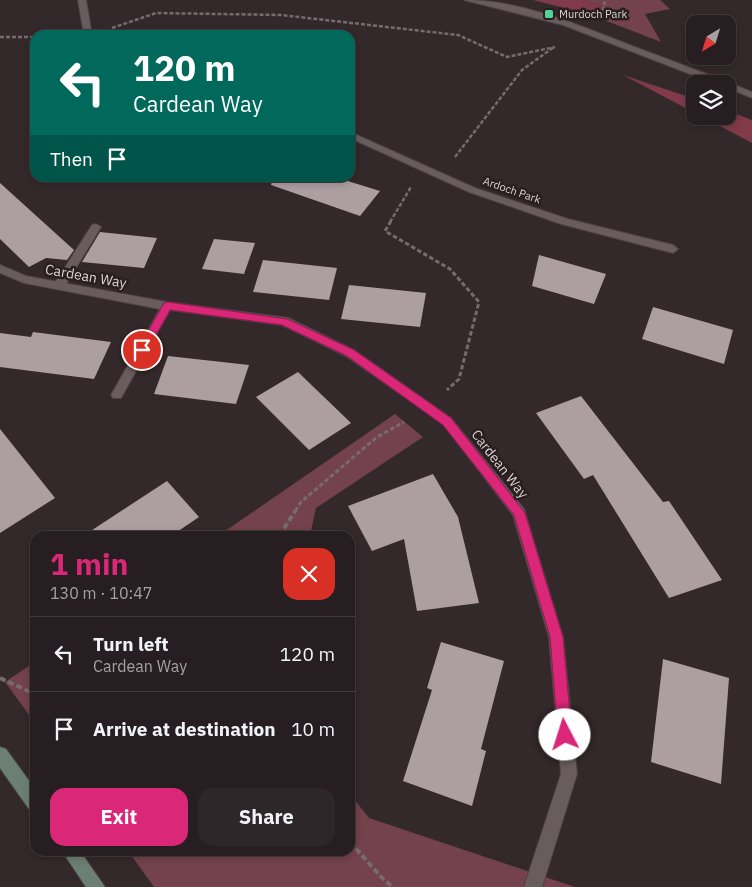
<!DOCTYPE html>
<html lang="en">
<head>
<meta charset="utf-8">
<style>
  :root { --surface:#261e20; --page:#2e2729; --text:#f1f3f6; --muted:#a4a2a5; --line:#423c3e; --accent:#db2777 }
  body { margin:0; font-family:"IBM Plex Sans",sans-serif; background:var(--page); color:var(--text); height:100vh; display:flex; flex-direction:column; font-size:19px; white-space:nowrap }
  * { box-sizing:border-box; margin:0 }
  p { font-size:16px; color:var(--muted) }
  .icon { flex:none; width:28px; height:28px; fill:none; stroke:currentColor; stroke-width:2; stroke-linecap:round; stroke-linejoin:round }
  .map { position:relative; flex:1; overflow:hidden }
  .sheet { position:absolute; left:30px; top:531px; width:325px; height:325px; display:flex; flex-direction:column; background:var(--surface); border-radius:15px; box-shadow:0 2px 8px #0003,0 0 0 1px var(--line) }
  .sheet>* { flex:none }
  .top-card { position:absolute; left:30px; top:30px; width:325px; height:152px; border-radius:15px; box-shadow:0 2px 8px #0003,0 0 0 1px var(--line); background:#00695c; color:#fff; overflow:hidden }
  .needle { width:32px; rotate:218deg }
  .fabs { position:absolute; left:686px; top:15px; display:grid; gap:10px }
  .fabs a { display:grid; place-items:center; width:50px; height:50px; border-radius:10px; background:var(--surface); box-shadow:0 2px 8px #0003,0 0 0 1px var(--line); font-size:25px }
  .pin { position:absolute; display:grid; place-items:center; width:42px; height:42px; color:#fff; margin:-21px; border:2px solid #fff; border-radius:50%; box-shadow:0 1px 5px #0007 }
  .me { position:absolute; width:55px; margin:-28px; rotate:355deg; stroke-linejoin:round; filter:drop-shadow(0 0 4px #0008) }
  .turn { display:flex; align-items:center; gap:18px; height:105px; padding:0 20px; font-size:22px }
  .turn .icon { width:65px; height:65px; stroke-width:2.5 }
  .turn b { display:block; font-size:35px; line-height:42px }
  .then { display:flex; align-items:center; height:48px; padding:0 20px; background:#0003; gap:10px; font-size:19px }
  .round { display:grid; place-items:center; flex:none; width:52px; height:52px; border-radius:15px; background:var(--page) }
  .overview { display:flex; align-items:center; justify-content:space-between; height:85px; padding:0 20px }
  h1 { font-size:30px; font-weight:700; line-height:38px; color:var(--accent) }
  .action { display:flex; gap:10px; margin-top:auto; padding:10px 20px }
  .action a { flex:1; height:58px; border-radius:15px; background:var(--accent); color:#fff; font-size:20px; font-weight:700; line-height:58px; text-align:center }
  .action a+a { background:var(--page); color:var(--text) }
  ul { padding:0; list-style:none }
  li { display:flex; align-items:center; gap:15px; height:75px; padding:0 20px; border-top:1px solid var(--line) }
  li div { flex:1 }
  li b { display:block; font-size:19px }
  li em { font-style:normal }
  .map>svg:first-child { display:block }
  .green { fill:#74424c }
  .forest { fill:#813a4a }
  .building { fill:#ad9fa1 }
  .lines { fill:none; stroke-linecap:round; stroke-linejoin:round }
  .lane-casing { stroke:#4c4344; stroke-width:2 }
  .street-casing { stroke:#4c4344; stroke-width:2 }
  .secondary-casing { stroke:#4c4344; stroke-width:2 }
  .path-far2 { stroke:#766c6e; stroke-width:2.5; stroke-dasharray:4 2; stroke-linecap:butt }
  .path-far1 { stroke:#766c6e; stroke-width:3; stroke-dasharray:4.5 2.5; stroke-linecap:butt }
  .path { stroke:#766c6e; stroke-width:4; stroke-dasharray:6 3; stroke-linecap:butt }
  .lane { fill:#685c5e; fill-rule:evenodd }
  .street { fill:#685c5e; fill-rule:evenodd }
  .secondary { fill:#6b7f72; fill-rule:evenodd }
  .route { fill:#db2777; stroke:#8e194d }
  .poi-dot { fill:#51d397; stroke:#291e20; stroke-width:2 }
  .labels { text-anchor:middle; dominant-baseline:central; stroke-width:5; stroke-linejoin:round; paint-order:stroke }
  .far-poi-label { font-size:11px; fill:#dad3d4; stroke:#291e20; text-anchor:start }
  .far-street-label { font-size:11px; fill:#dad3d4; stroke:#291e20 }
  .street-label { font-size:14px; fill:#dad3d4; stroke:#291e20 }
</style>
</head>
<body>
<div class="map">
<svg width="752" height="887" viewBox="0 0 752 887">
  <rect width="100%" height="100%" fill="#33282a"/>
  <g class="green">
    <polygon points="583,0 660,0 670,9 645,14 661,42 591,15 602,6"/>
    <polygon points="395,414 423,437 316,508 310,536 218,536"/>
    <polygon points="35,662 35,723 5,682"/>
    <polygon points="350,794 369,818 575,887 154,887 128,851 350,851"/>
  </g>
  <g class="forest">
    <polygon points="533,0 583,0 602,6 591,15"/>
    <polygon points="623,75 695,99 695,113"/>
    <polygon points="728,111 752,120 752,143 701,116 728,116"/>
  </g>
  <g class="building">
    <polygon points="273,178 338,178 380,191 360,216 271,185"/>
    <polygon points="0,183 74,250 67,260 46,258 29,267 0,239"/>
    <polygon points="100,232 157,238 144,268 82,262"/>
    <polygon points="214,239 255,243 244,274 202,269"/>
    <polygon points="539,255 606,274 594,304 532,286"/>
    <polygon points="263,260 337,268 329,300 253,292"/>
    <polygon points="349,285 426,293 420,327 341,319"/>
    <polygon points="653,307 733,330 724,364 642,339"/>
    <polygon points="33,332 111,342 94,379 0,367 0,333 31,337"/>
    <polygon points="168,356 249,365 236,404 154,394"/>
    <polygon points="298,372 351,423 309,450 256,397"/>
    <polygon points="581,396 663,502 669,501 722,580 669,598 593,475 584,479 536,413"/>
    <polygon points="0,429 55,498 0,533"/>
    <polygon points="433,474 458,517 479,603 417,611 404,539 372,551 348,506"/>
    <polygon points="167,481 199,517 171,536 83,536"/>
    <polygon points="441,642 504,661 481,749 486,751 472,806 403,781 432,690 427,688"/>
    <polygon points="663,659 729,678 721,784 651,762"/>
  </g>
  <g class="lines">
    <defs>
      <polygon id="lane" points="96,224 101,227 63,289 55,289 54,286 55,283 92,225"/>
      <g id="street">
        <polygon points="78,0 86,0 92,35 84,35"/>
        <path d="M464,0c59,0 117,26 171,47 39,15 79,29 117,45v6l-24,-10v-4h-12l-153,-59z"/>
        <polygon points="350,132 475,188 568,219 673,245 678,249 673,253 561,224 469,192 350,138"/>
        <polygon points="0,265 26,276 167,302 288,318 354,350 451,418 524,509 563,637 577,774 542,887 524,887 561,774 549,637 513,515 443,424 346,356 282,325 170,310 121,398 113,398 111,395 160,309 24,283 0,273"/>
      </g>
      <g id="secondary">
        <polygon points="0,747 6,749 35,789 35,811 29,809 0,768"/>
        <polygon points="62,851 80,851 105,887 86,887"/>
      </g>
    </defs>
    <use href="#lane" class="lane-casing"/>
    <use href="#street" class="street-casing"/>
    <use href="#secondary" class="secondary-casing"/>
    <g class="path-far2">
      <polyline points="603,11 605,0"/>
      <polyline points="112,28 156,13 281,15 458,35 507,57 555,47"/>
      <polyline points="0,37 35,37"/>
      <polyline points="455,157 522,70 554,47"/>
      <polyline points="390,222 411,187"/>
    </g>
    <g class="path-far1">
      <polyline points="391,221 385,231 450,269 479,302 459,379 447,390"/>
      <polyline points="295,511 301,502 377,437 404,422"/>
    </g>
    <g class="path">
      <polyline points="279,536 296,510"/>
      <polyline points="0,678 35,694"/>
      <polyline points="350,842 384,880 393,887"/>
    </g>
    <use href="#lane" class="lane"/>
    <use href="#street" class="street"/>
    <use href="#secondary" class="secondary"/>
  </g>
  <polygon class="route" points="168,302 287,319 354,350 451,418 525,513 563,637 572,735 570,740 565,742 560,740 558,735 550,637 514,515 443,425 347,356 282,325 170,310 146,353 139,353 137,350 139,347 164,303"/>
  <rect class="poi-dot" x="544" y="9" width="10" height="10" rx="2.5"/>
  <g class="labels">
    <g class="far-poi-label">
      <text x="559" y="14">Murdoch Park</text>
    </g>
    <g class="far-street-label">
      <text transform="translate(512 190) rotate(19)">Ardoch Park</text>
    </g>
    <g class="street-label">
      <text transform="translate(86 276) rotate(10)">Cardean Way</text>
      <text transform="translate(500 464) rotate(52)">Cardean Way</text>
    </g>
  </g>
</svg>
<div class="fabs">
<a><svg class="needle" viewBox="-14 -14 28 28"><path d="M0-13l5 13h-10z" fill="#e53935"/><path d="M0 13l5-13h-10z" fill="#a4a2a5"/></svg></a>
<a><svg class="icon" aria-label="layers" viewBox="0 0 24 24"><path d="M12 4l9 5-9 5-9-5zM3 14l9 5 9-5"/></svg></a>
</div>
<div class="pin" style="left:142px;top:350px;background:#d93025"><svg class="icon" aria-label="arrive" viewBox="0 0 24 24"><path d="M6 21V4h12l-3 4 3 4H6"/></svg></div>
<svg class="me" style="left:565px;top:735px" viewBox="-20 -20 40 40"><circle r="19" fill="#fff"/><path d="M0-13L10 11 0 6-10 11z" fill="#db2777"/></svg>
<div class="top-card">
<div class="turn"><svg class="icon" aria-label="left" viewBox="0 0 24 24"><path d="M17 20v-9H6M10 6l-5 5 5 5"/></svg><div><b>120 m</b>Cardean Way</div></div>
<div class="then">Then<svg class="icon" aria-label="arrive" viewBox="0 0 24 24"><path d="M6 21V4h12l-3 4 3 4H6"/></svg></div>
</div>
<section class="sheet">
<div class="overview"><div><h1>1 min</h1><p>130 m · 10:47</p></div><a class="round" style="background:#d93025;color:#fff"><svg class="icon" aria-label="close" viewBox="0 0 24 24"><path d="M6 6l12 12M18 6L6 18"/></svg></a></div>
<ul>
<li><svg class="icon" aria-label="left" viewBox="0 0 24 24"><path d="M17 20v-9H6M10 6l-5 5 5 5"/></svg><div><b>Turn left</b><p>Cardean Way</p></div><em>120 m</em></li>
<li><svg class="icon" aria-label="arrive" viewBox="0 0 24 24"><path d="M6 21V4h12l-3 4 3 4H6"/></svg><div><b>Arrive at destination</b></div><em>10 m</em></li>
</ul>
<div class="action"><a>Exit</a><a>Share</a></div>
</section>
</div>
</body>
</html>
